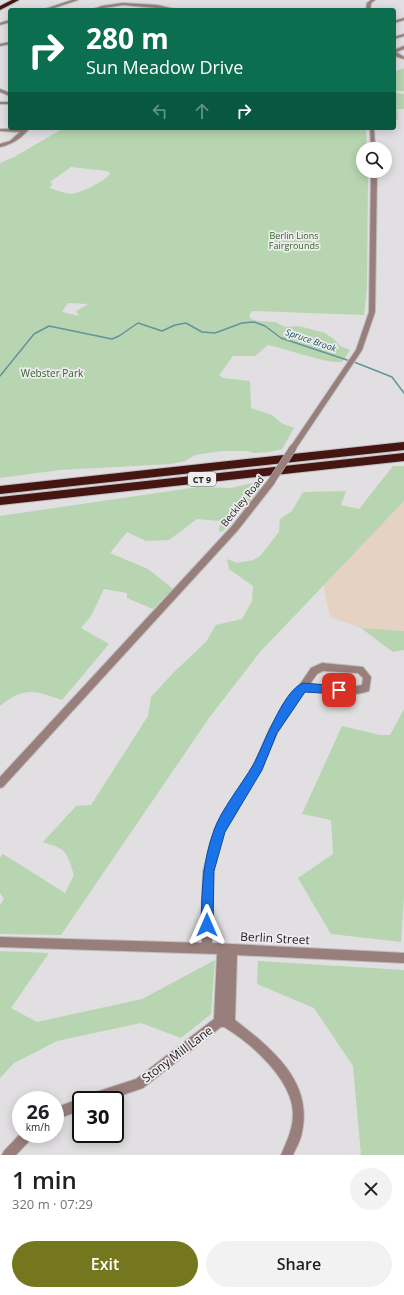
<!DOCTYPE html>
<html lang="en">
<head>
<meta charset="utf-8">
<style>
  :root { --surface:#fff; --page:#f2f2f2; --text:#202124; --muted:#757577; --accent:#74771e }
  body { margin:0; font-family:"Open Sans",sans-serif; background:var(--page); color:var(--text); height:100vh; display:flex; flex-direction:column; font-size:15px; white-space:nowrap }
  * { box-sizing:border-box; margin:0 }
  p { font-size:13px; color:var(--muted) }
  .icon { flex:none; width:22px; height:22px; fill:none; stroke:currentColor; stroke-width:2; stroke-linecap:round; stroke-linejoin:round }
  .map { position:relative; height:1155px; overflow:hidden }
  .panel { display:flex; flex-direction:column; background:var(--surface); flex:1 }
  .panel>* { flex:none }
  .top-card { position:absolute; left:8px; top:8px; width:388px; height:122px; border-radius:4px; box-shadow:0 2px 10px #0003; background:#0b6e4f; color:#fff; overflow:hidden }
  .buttons { position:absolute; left:356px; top:142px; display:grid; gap:8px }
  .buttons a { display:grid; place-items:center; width:36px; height:36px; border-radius:50%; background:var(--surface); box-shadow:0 2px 10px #0003; font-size:20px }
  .speed { position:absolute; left:12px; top:1091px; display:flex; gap:8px; font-size:20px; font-weight:700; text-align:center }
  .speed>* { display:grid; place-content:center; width:52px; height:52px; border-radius:50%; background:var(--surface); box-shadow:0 2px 10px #0003; line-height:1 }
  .speed small { font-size:10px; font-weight:400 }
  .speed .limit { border:2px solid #111; border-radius:6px; background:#fff; color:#111 }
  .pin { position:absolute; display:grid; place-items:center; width:34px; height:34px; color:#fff; margin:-17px; border-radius:8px; box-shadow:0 2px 6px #0006 }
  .me { position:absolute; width:44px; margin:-22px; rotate:0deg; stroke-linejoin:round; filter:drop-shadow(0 0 3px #0008) }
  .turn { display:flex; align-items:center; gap:14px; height:84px; padding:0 12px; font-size:18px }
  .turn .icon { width:52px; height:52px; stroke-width:2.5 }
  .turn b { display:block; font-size:28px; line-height:34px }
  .lanes { display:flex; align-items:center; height:38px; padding:0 12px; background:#0003; justify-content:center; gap:20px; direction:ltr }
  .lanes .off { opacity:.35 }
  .round { display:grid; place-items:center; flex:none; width:42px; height:42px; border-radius:21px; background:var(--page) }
  .summary { display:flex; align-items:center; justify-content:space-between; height:68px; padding:0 12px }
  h1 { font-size:24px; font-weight:600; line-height:30px }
  .cta { display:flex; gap:8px; margin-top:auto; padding:8px 12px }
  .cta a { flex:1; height:46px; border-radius:24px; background:var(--accent); color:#fff; font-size:16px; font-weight:600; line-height:46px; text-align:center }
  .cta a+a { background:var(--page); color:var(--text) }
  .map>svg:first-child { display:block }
  .industrial { fill:#e6d2c3 }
  .green { fill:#b7d5b1; fill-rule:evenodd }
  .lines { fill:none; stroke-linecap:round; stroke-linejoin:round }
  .stream { stroke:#62959a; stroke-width:1.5 }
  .minor-casing { stroke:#bebcbe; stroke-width:2 }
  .highway-casing { stroke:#bebcbe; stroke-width:2 }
  .minor { fill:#997f7b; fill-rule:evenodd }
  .highway { fill:#441511; fill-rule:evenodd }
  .minor-bridge-casing { stroke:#bebcbe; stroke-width:8; stroke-linecap:butt }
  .minor-bridge { stroke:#997f7b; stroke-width:7 }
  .route { fill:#1a73e8; stroke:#114b97 }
  .labels { text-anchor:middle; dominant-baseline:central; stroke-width:3.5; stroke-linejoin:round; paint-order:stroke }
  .far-park-label { font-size:9px; fill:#326228; stroke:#eeecee }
  .far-water-label { font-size:9px; font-style:italic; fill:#17565b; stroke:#eeecee }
  .shield { fill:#eeecee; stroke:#5b5a5b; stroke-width:1 }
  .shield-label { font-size:9px; font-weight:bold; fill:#1c1b1c }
  .park-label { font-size:10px; fill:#326228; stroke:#eeecee }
  .street-label { font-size:10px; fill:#1c1b1c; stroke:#eeecee }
  .near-street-label { font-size:12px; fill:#1c1b1c; stroke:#eeecee }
</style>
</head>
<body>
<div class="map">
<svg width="404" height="1155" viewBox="0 0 404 1155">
  <rect width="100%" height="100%" fill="#e1dfe1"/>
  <polygon class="industrial" points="404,501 404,631 361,628 330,617 323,584"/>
  <g class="green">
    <polygon points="404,68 404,91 394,91 394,72"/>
    <polygon points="396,93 404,94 404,109 397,109 398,120 394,119 394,97 396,97"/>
    <path d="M64,128l302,1 1,20h-4v22h5v3l-1,114 -3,27 -112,-4 -3,4 2,4 7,2 17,1 10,5 14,-1 26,7 9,6 6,7 10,4 -7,11c-7,6 -62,-14 -75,-16l-13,11h-22l-13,18v2l3,2 27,3 1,27 21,7 9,8 13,5 -12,21 -13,3 -15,1 -7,-2h-25l-27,4 -10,6 -14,3 -111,6 -60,8v-315l14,-6zM71,167l37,4 2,3c-5,7 -31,20 -39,20 -7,-1 -15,-4 -21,-6l2,-4 -2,-2zM68,303l20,1 -12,7 3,5 -17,-4z"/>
    <path d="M393,466h11v35l-144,151 -51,66 -148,217 -61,-1v-29l4,-6 -4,-6v-36l3,-3 62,39 9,-18c-8,-25 -7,-25 -31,-33l33,-36 15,-1 57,-89 3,-19 22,-24 33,-31 10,-17 26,-6 10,-18 1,-15 -24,-17 -2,-10 10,4 16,-3 7,-4 19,-24 1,-13 12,-8 11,-19 43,-1 -5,14 18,4z"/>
    <path d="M262,481l-3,9 -36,41 -4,1 1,-11 -23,-2 -28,21 -23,1 -19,-9 -17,21 38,16 25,20 -20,20 -26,-11v-5l-23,-4 -13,27 -10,12 28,16 -47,56c-28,-9 -37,-14 -62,6v-190l198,-29 32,1z"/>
    <polygon points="361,628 404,631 404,650 393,652"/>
    <polygon points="404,709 404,897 401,942 331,934 298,878 333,854 331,820 302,814 342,726 380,735 390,735"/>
    <polygon points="0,951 49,953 11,1008 37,1022 142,999 215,960 211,1014 181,1038 141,1023 57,1041 14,1063 0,1078"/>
    <polygon points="258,961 404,970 404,1155 361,1155 353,1066 314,1008 257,984"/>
  </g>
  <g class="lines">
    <g class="stream">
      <polyline points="354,362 392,377 404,393"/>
      <polyline points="0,376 34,334 49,326 112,339 119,336 138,323 162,331 175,325 186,323 202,332 215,333 242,323 254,322 265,326 281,338 350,361"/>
    </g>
    <defs>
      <g id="minor">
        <polygon points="72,0 78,0 48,10 42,10"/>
        <polygon points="371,0 375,0 371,3 370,10 366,10 367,3"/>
        <polygon points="123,3 157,5 179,10 123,5 91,10 102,6"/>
        <polygon points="404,18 404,20 394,23 394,21"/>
        <polygon points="10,20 10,22 0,25 0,23"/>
        <polygon points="404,34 404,36 394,39 394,37"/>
        <polygon points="10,42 10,44 0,46 0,44"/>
        <polygon points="404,46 404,49 396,52 404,57 404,59 395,56 394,50"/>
        <polygon points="0,89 10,93 10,96 0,92"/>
        <rect x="0" y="102" width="10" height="2"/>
        <path d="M25,128h5c-8,9 -16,16 -30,19v-3l10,-3 10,-9 -20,-1v-2h23z"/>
        <polygon points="370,128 374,128 375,149 371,149"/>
        <polygon points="371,171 377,171 375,312 362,350 295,450 291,450 289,448 291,446 356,350 369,312"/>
        <polygon points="271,479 275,482 274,484 238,530 3,787 0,788 0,777 232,526 268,480"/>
        <path d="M322,663l41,4 8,10 -2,14c-20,7 -43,2 -64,0l-28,42 -16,37 -37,62 -11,39 -1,72 192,10v10l-167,-8 -2,65c36,28 78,61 67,112 -1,8 -6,16 -9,23h-12c6,-14 12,-26 12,-41 0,-34 -42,-71 -69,-87h-3l-78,61 -35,12h-27v10l-26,10v-12l26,-10 3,1 2,-3 4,-2 46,-15 78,-60 3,-65 -217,-7v-10l202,6 1,-72 12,-41 39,-65 16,-37 41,-60zM323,671l35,2 5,5 -1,7 -11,2 -41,-3 7,-10z"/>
        <polygon points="21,1133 21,1134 34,1134 32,1138 16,1155 2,1155 4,1151"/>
      </g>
      <g id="highway">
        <polygon points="12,0 19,0 0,10 0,6"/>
        <polygon points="404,442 404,450 0,494 0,486"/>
        <polygon points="404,453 404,461 0,505 0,497"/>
      </g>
    </defs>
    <use href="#minor" class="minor-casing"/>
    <use href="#highway" class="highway-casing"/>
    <use href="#minor" class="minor"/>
    <use href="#highway" class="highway"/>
    <defs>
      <polyline id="minor-bridge" points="271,482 293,448"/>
    </defs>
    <use href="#minor-bridge" class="minor-bridge-casing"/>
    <use href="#minor-bridge" class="minor-bridge"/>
  </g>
  <path class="route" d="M303,683l36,3 5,4 -5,4 -34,-2 -28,41 -15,37 -37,62 -11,39 -1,54 -2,5 -4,1 -4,-1 -2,-5c1,-35 1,-62 13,-95 7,-20 28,-46 39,-65 10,-18 30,-75 50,-82z"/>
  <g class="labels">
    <g class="far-park-label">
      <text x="294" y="235">Berlin Lions<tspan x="294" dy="10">Fairgrounds</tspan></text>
    </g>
    <g class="far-water-label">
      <text transform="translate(311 340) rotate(19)">Spruce Brook</text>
    </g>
    <rect class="shield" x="188" y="472" width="28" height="14" rx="3"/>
    <g class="shield-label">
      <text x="202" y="479">CT 9</text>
    </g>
    <g class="park-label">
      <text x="52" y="373">Webster Park</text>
    </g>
    <g class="street-label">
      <text transform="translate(242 501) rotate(-51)">Beckley Road</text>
    </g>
    <g class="near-street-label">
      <text transform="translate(275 938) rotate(3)">Berlin Street</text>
      <text transform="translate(177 1054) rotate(-37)">Stony Mill Lane</text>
    </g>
  </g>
</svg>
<div class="buttons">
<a><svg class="icon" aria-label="search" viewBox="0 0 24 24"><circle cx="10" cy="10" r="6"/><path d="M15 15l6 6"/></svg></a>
</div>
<div class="speed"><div>26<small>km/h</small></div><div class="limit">30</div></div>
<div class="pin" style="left:339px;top:690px;background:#d93025"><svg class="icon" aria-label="arrive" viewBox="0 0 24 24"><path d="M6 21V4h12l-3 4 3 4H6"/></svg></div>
<svg class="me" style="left:207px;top:925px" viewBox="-20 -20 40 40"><path d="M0-17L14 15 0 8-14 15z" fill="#1a73e8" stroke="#fff" stroke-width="4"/></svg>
<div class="top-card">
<div class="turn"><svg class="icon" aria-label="right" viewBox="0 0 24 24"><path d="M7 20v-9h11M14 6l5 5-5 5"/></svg><div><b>280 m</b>Sun Meadow Drive</div></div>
<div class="lanes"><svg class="icon off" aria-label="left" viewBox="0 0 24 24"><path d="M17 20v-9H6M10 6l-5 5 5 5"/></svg><svg class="icon off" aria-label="ahead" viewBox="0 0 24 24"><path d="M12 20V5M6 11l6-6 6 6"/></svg><svg class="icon" aria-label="right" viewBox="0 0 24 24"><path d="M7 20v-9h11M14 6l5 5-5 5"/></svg></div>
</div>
</div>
<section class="panel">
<div class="summary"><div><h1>1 min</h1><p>320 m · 07:29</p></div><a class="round"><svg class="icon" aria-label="close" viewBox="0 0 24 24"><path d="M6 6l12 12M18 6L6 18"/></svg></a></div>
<div class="cta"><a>Exit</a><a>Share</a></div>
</section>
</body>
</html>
